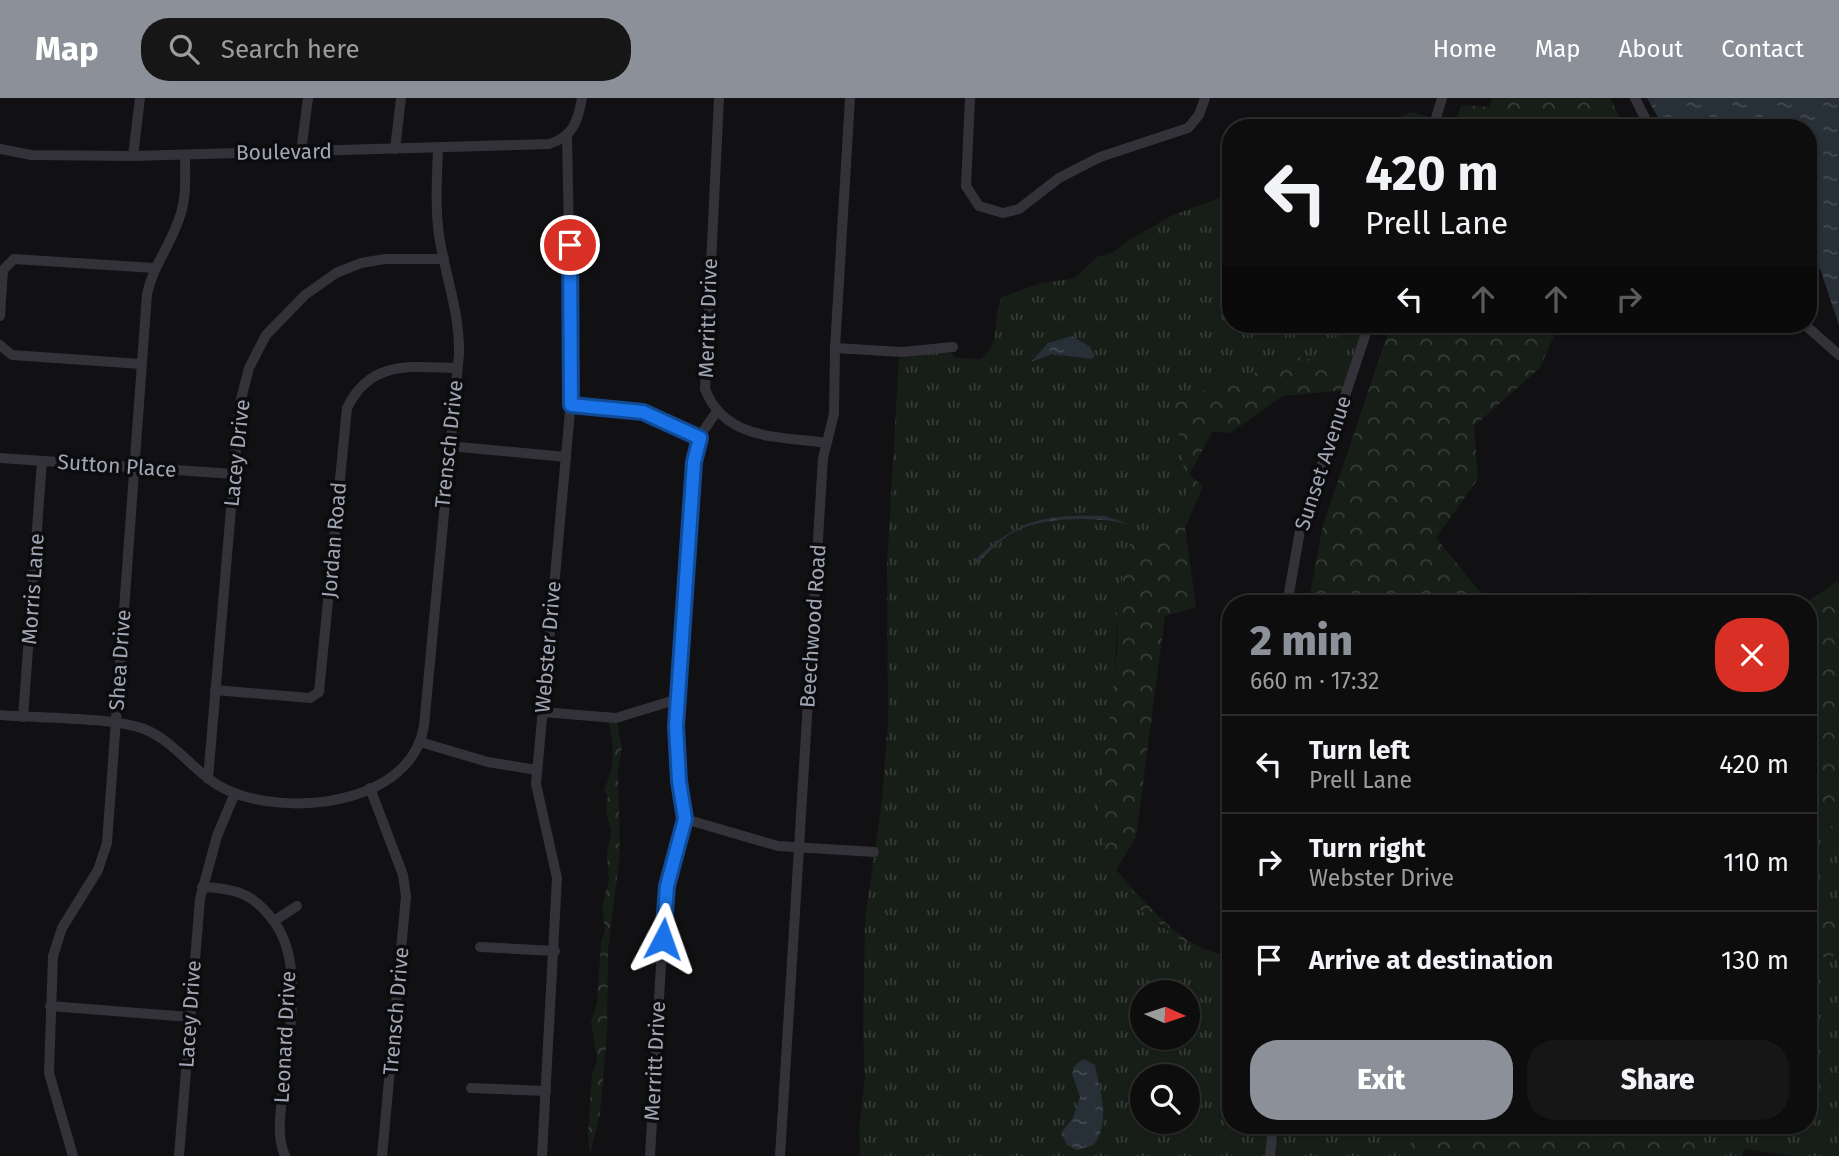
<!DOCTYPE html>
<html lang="en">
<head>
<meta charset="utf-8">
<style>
  :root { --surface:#0d0d0e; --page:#161617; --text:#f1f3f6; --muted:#9a9c9e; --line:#2d2d2e; --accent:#8c9099 }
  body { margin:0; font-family:"Fira Sans",sans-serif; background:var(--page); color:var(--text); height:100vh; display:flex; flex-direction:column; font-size:26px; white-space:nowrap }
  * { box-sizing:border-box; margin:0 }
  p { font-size:23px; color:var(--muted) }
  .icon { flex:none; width:38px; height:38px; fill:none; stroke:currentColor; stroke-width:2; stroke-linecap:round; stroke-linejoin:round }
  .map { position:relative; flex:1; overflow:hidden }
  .sheet { position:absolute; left:1222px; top:497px; width:595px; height:539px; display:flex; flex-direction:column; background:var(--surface); border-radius:28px; box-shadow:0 2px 5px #0004,0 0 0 2px var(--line) }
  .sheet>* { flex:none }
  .guide { position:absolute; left:1222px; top:21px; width:595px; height:214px; border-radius:28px; box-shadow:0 2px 5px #0004,0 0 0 2px var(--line); background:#0d0d0e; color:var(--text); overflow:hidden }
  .needle { width:46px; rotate:93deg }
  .buttons { position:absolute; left:1130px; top:882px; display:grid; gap:14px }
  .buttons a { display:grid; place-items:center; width:70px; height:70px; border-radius:50%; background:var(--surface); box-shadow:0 2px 5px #0004,0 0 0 2px var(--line); font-size:35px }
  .pin { position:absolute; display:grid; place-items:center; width:60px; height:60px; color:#fff; margin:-30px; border:4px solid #fff; border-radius:50%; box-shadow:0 2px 7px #0007 }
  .me { position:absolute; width:77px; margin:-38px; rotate:4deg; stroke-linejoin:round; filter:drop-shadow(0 0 5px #0008) }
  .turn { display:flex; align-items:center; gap:24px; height:147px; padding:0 28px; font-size:32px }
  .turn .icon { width:91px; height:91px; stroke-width:2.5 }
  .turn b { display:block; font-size:49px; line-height:60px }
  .lanes { display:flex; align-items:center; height:66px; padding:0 28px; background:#0003; justify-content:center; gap:35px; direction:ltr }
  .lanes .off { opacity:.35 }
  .round { display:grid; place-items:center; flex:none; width:74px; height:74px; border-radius:28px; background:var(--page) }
  .head { display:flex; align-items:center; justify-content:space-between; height:119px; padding:0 28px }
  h1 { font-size:42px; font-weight:800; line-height:52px; color:var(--accent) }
  .button { display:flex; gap:14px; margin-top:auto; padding:14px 28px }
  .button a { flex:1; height:80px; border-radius:28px; background:var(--accent); color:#fff; font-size:28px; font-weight:800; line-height:80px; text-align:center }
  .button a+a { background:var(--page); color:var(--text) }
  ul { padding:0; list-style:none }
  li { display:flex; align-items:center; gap:21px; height:98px; padding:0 28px; border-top:2px solid var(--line) }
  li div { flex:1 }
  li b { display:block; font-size:26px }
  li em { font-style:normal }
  header { display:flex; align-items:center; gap:42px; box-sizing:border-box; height:98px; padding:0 35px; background:var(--accent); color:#fff }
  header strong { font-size:33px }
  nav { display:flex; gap:38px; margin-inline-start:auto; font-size:24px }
  .search { width:490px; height:63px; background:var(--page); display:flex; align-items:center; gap:18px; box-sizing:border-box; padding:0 24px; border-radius:28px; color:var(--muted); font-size:26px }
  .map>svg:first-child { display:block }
  .grass { fill:url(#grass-tufts); fill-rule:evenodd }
  .forest { fill:url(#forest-crowns) }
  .water { fill:url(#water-ripples) }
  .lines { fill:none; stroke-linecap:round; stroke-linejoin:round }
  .minor { stroke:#323238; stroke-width:10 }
  .route-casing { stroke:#114b97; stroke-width:18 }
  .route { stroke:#1a73e8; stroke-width:12 }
  .labels { text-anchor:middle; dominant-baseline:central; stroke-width:7; stroke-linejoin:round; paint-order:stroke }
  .street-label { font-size:21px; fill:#a1a6b4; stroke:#0c0c0e }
</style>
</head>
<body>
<header>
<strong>Map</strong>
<div class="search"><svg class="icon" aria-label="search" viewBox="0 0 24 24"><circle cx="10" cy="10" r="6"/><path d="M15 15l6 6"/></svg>Search here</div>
<nav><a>Home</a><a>Map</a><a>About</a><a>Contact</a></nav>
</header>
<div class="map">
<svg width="1839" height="1058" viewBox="0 0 1839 1058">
  <defs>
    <pattern id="grass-tufts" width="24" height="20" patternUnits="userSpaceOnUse" patternTransform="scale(1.75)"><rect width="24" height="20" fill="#171e18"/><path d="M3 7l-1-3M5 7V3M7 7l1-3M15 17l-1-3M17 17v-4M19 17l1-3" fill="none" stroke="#363c37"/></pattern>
    <pattern id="forest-crowns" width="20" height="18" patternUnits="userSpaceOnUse" patternTransform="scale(1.75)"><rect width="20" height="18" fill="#171e18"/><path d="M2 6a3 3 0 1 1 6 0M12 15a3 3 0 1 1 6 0" fill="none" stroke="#363c37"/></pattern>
    <pattern id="water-ripples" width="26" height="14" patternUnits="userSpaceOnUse" patternTransform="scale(1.75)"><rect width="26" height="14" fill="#272f37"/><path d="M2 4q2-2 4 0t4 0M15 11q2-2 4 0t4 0" fill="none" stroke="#434a52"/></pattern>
  </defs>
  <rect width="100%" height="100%" fill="#111113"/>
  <g class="grass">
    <polygon points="1412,14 1435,21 1433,30 1372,30"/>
    <path d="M1230,96v130h139l-14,43 -17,-1 -164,36 14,96 -16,35 -41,6 -13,59 -11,265 32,37 -2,7 23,19 52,32 18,2v165h177l6,31h-553l-1,-28 6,-50 -2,-46 2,-112 17,-121 6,-78 -1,-157 12,-206c18,-1 29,-8 47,-10l9,10 26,1c22,-16 10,-41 21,-62l36,-13 37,-6 22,-21 17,-5 12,-10 45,-26zM1143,894h45v46h-45zM1143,978h45v46h-45z"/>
    <polygon points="1819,723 1839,731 1839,811 1808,802 1808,724"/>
    <polygon points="1839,858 1839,1058 1791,1058 1744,1051 1742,1058 1696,1058 1697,1027 1808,1027 1808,860"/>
  </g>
  <g class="forest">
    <polygon points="1492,0 1610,0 1625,30 1454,30 1461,7 1490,9"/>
    <polygon points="1391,226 1559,226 1540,270 1474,328 1478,381 1436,440 1490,506 1308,506 1323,427"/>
    <path d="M1298,259l57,10 -8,23 -64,6 -53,37 -17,-2 -24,44 14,11 -18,42 11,79 -31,9 -29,221 -20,33c29,32 68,83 114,85v5l-18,-2 -36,-21 -39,-30 2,-7 -32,-37 -8,-60 18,-148 1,-57 13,-60 41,-5 16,-35 -14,-96z"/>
    <polygon points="1837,483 1839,486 1839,731 1819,723 1808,724 1808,506 1805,506"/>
    <polygon points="1587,494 1608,506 1528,506 1532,501"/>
    <path d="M607,620h13l-3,5 5,24 -4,23 2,83 -12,97 -1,86 -7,77 -10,43 -2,-22 4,-60 5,-15 -6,-36 6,-20 4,-61 4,-11 -3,-24 7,-27 -2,-26 4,-22 -5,-21 2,-15 -4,-6c11,-24 11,-46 3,-72z"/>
    <polygon points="1808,802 1839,811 1839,858 1808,860"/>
    <polygon points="1407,1027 1697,1027 1696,1058 1413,1058"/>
  </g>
  <g class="water">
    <polygon points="1647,0 1839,0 1839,227 1820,171 1808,166 1808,30 1664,30"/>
    <polygon points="1072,238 1089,248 1095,257 1092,261 1052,256 1031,264 1048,245"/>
    <path d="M1105,418l27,9c-33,-9 -88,-9 -118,7 -15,8 -26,22 -38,32l-1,-4c45,-42 69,-45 130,-44z"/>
    <path d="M1083,961l12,6c5,26 16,57 -1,80l-17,5 -10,-5 -6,-12 12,-15 7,-21 -8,-23 2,-8z"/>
  </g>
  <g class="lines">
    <g class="minor">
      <path d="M719,0l-14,291c20,52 74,47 121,54"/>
      <polyline points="970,0 966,88 979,108 1003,115 1019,111 1059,80 1100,59 1188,30 1199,17 1205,0"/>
      <polyline points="1635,0 1650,30"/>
      <polyline points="1433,30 1442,0"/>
      <path d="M0,51l31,6 102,1 416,-12c24,-7 29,-23 33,-46"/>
      <polyline points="395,51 401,0"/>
      <polyline points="301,54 308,0"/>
      <polyline points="133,58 140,0"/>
      <polyline points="0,218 3,172 14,161 154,170"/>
      <polyline points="1804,226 1839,257"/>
      <polyline points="0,247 12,257 141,266"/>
      <polyline points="835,250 902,254 953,249"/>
      <polyline points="571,307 643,314 700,339"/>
      <polyline points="448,348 566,359"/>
      <polyline points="0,360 234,376"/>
      <polyline points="1287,506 1300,433 1369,226"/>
      <path d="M215,592l95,8 9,-6 28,-284c24,-49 64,-41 110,-40"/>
      <polyline points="542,614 616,620 678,601"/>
      <path d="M0,617c37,3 112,2 144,14 31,12 51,45 81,60 60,29 186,17 199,-63l35,-372c1,-41 -14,-79 -20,-119 -4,-29 -2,-58 -1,-87"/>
      <polyline points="23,619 42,363"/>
      <polyline points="420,644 488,664 537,672"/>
      <polyline points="208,681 240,305 249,270 266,237 305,197 336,175 361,165 385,161 444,161"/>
      <polyline points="370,690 403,777 406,798 382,1058"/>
      <polyline points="685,721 778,748 874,754"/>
      <path d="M202,789c34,1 53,7 73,36 31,44 12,123 7,174 -2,21 -5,40 3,59"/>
      <polyline points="274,823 297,808"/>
      <polyline points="480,849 555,853"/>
      <polyline points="50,908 189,919"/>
      <polyline points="471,990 546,993"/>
      <path d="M73,1058l-24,-83 4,-117 9,-28 36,-58 9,-27 40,-549c6,-28 23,-48 32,-75 8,-21 6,-43 6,-64"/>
      <polyline points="179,1058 200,801 217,738 235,695"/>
      <polyline points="542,1058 557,780 536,686 572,292 567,38"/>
      <polyline points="650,1058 664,814 671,767 685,721 679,683 676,628 694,364 702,335 717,313"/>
      <polyline points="780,1058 823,360 834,316 835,250 850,0"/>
      <polyline points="1270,1058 1273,1027"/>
    </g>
  </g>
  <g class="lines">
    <defs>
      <polyline id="route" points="570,147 571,307 643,314 700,340 694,364 676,628 679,683 685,721 667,788 663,841"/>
    </defs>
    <use href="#route" class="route-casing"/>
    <use href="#route" class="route"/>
  </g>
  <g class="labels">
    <g class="street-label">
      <text transform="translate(284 54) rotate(-1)">Boulevard</text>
      <text transform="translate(708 220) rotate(-88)">Merritt Drive</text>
      <text transform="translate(449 346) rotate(-84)">Trensch Drive</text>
      <text transform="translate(237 355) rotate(-84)">Lacey Drive</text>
      <text transform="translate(1323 365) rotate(-72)">Sunset Avenue</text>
      <text transform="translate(117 368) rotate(4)">Sutton Place</text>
      <text transform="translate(334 442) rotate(-85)">Jordan Road</text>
      <text transform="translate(33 491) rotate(-86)">Morris Lane</text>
      <text transform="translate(813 528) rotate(-86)">Beechwood Road</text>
      <text transform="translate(548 549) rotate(-85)">Webster Drive</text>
      <text transform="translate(120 562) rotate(-86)">Shea Drive</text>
      <text transform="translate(396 913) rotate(-85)">Trensch Drive</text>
      <text transform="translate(190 916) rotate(-86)">Lacey Drive</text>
      <text transform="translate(285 939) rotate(-87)">Leonard Drive</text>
      <text transform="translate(655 963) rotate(-87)">Merritt Drive</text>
    </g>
  </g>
</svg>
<div class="buttons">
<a><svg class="needle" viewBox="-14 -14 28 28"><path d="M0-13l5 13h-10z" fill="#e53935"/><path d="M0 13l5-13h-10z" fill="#9a9c9e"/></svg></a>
<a><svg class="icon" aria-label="search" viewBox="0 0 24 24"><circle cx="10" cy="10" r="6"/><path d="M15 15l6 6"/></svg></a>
</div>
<div class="pin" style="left:570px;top:147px;background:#d93025"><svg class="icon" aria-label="arrive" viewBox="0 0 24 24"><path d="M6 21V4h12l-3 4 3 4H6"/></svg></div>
<svg class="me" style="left:663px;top:841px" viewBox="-20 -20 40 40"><path d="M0-17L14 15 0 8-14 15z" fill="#1a73e8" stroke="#fff" stroke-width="4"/></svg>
<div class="guide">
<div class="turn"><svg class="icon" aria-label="left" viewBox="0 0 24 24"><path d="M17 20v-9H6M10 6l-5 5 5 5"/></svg><div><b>420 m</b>Prell Lane</div></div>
<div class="lanes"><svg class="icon" aria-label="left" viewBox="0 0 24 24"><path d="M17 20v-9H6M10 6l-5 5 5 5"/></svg><svg class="icon off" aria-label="ahead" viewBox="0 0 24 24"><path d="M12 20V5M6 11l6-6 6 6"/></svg><svg class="icon off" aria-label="ahead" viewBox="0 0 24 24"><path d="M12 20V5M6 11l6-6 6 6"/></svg><svg class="icon off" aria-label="right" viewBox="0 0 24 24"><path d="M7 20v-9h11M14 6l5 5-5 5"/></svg></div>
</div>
<section class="sheet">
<div class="head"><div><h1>2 min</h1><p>660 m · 17:32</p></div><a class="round" style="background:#d93025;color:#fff"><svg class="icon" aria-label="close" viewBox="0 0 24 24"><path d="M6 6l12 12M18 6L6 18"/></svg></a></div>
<ul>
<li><svg class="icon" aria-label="left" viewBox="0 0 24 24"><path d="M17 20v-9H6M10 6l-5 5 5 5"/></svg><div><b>Turn left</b><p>Prell Lane</p></div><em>420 m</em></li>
<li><svg class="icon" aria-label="right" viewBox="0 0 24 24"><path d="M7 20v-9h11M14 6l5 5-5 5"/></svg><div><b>Turn right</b><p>Webster Drive</p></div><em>110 m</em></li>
<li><svg class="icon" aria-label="arrive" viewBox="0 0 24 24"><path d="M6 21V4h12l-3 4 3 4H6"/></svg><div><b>Arrive at destination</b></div><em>130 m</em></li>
</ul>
<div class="button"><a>Exit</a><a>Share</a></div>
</section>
</div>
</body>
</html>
